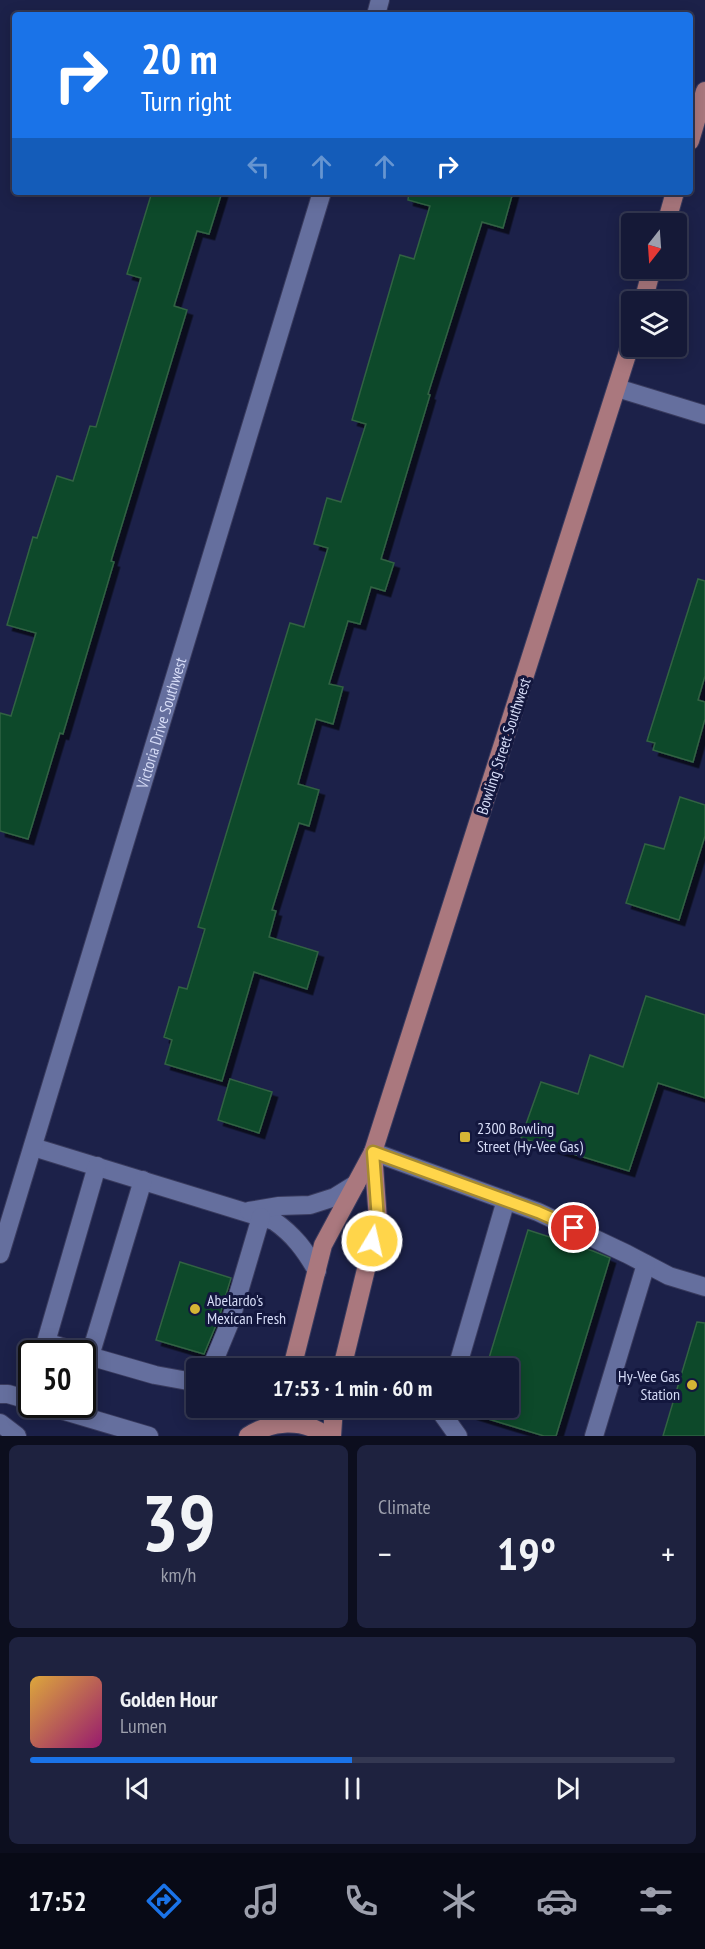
<!DOCTYPE html>
<meta charset="utf-8">
<style>
:root{--surface:#151937;--page:#1e223f;--text:#f1f3f6;--muted:#9da0ad;--line:#343852;--accent:#1a73e8}
body{margin:0;font-family:"PT Sans Narrow",sans-serif;background:var(--page);color:var(--text);height:100vh;display:flex;flex-direction:column;font-size:22px;white-space:nowrap}
*{box-sizing:border-box;margin:0}
p{font-size:20px;color:var(--muted)}
.icon{flex:none;width:33px;height:33px;fill:none;stroke:currentColor;stroke-width:2;stroke-linecap:round;stroke-linejoin:round}
.map{position:relative;height:1436px;overflow:hidden}
.panel{display:flex;flex-direction:column;gap:9px;padding:9px;background:#0c0e1e;flex:1}
.panel>*{flex:none}
.hud{position:absolute;left:12px;top:12px;width:681px;height:183px;border-radius:6px;box-shadow:0 3px 15px #0003,0 0 0 2px var(--line);background:#1a73e8;color:#fff;overflow:hidden}
.needle{width:39px;rotate:197deg}
.fabs{position:absolute;left:621px;top:213px;display:grid;gap:12px}
.fabs a{display:grid;place-items:center;width:66px;height:66px;border-radius:6px;background:var(--surface);box-shadow:0 3px 15px #0003,0 0 0 2px var(--line);font-size:30px}
.speed{position:absolute;left:18px;top:1340px;display:flex;gap:12px;font-size:30px;font-weight:700;text-align:center}
.speed>*{display:grid;place-content:center;width:78px;height:78px;border-radius:50%;background:var(--surface);box-shadow:0 3px 15px #0003,0 0 0 2px var(--line);line-height:1}
.speed .limit{border:3px solid #111;border-radius:9px;background:#fff;color:#111}
.pin{position:absolute;display:grid;place-items:center;width:51px;height:51px;color:#fff;margin:-26px;border:3px solid #fff;border-radius:50%;box-shadow:0 2px 6px #0007}
.me{position:absolute;width:66px;margin:-33px;rotate:9deg;stroke-linejoin:round;filter:drop-shadow(0 0 4px #0008)}
.turn{display:flex;align-items:center;gap:21px;height:126px;padding:0 30px;font-size:27px}
.turn .icon{width:78px;height:78px;stroke-width:2.5}
.turn b{display:block;font-size:42px;line-height:51px}
.lanes{display:flex;align-items:center;height:57px;padding:0 30px;background:#0003;justify-content:center;gap:30px;direction:ltr}
.lanes .off{opacity:.35}
.big{font-size:45px;font-weight:700;line-height:1.1}
.panel .card{flex:1;display:flex;flex-direction:column;justify-content:center;gap:9px;min-width:0;padding:0 21px;border-radius:9px;background:var(--page)}
.panel .dial{align-items:center;gap:0}
.dial b{font-size:78px;line-height:1}
.song{display:flex;align-items:center;gap:18px}
.cover{width:72px;height:72px;border-radius:9px;background:linear-gradient(135deg,hsl(40 70% 55%),hsl(320 70% 35%))}
.played{height:6px;border-radius:3px;background:linear-gradient(90deg,var(--accent) 50%,var(--line) 50%)}
.keys{display:flex;justify-content:space-around;direction:ltr}
.heat{display:flex;justify-content:space-between;align-items:center;font-size:33px;direction:ltr}
.panel .tiles{flex:1;display:grid;gap:9px;grid-template-columns:1fr 1fr}
.card:last-child{grid-column:span 2}
.trip{position:absolute;left:186px;top:1358px;width:333px;height:60px;border-radius:6px;background:var(--surface);box-shadow:0 3px 15px #0003,0 0 0 2px var(--line);font-weight:700;line-height:60px;text-align:center}
.dock{display:flex;height:96px;justify-content:space-around;align-items:center;background:#080a16;color:var(--muted)}
.dock .icon{width:42px;height:42px}
.dock .active{color:var(--accent)}
.dock b{font-size:27px;color:var(--text)}
.map>svg:first-child{display:block}
</style>
<div class="map">
<svg width="705" height="1436" viewBox="0 0 705 1436">
<defs>
<filter id="shadow"><feDropShadow dx="5.5" dy="5.5" stdDeviation="0" flood-color="#0009"/></filter>
</defs>
<rect width="100%" height="100%" fill="#1c2149"/>
<g fill="#0c4929" stroke="#316243" stroke-width="1.5" filter="url(#shadow)">
<polygon points="152,192 222,192 209,234 197,231 174,306 187,310 111,561 114,562 63,734 60,733 28,839 0,831 0,713 11,716 36,633 7,625 33,537 37,538 57,476 73,481 90,426 96,427 141,278 127,274"/>
<polygon points="409,192 513,192 503,228 482,222 428,394 430,395 381,559 394,563 385,591 371,587 360,624 348,621 329,684 343,687 333,724 316,719 298,784 319,790 309,826 299,823 272,910 276,911 269,937 318,952 307,989 254,972 222,1081 165,1064 172,1040 164,1037 179,987 187,989 205,929 198,927 290,623 304,627 328,548 314,544 327,498 341,502 366,424 352,420 400,255 414,259 430,206 408,200"/>
<polygon points="698,579 705,581 705,676 698,700 705,702 705,719 693,762 653,750 655,743 647,741"/>
<polygon points="680,797 705,805 705,836 679,920 626,903 645,844 664,849"/>
<polygon points="646,996 705,1015 705,1098 658,1083 629,1171 521,1138 541,1082 578,1094 590,1055 623,1067"/>
<polygon points="230,1079 272,1092 259,1133 218,1120"/>
<polygon points="528,1230 593,1251 610,1258 556,1436 544,1436 472,1414 474,1407 508,1407 508,1368 486,1368"/>
<polygon points="180,1262 231,1278 219,1318 204,1354 156,1340"/>
<polygon points="697,1322 705,1323 705,1436 663,1436"/>
</g>
<g fill="none" stroke-linecap="round" stroke-linejoin="round">
<g stroke="#393b5e" stroke-width="20">
<g id="minor">
<polyline points="376,15 380,0"/>
<polyline points="617,388 705,415"/>
<path d="M33,1147l241,74c20,14 31,29 43,50"/>
<polyline points="373,1152 538,1212 627,1254 669,1276 705,1287"/>
<polyline points="249,1211 279,1206 310,1205 335,1197 356,1184"/>
<path id="s1" d="M0,1254l322,-1062"/>
<polyline points="81,1353 46,1342 97,1166"/>
<polyline points="82,1354 155,1375 188,1381 196,1377"/>
<polyline points="90,1356 143,1180"/>
<polyline points="211,1368 230,1322 261,1217"/>
<polyline points="457,1368 506,1200"/>
<polyline points="0,1394 8,1394 32,1401"/>
<polyline points="41,1404 149,1436"/>
<polyline points="445,1407 443,1415 458,1436"/>
<polyline points="0,1423 17,1436"/>
<polyline points="594,1436 646,1264"/>
</g>
</g>
<g stroke="#393b5e" stroke-width="20">
<g id="major">
<polyline points="690,141 705,91"/>
<polyline points="666,224 675,192"/>
<polyline points="643,302 652,268"/>
<polyline points="292,1368 323,1245 373,1152 632,339"/>
<polyline points="342,1368 378,1220 373,1152"/>
<polyline points="267,1427 275,1407"/>
<path d="M248,1436c23,-15 55,-18 78,0"/>
<polyline points="332,1436 334,1407"/>
</g>
</g>
<use href="#minor" stroke="#656f9e" stroke-width="18"/>
<use href="#major" stroke="#aa787e" stroke-width="18"/>
</g>
<g fill="none" stroke-linecap="round" stroke-linejoin="round">
<g stroke="#a68a30" stroke-width="15">
<polyline id="route" points="372,1241 378,1220 373,1152 538,1212 574,1228"/>
</g>
<use href="#route" stroke="#ffd54a" stroke-width="10"/>
</g>
<g fill="#d5b535" stroke="#13173e" stroke-width="2">
<rect x="459" y="1131" width="12" height="12" rx="3"/>
<circle cx="195" cy="1309" r="6"/>
<circle cx="692" cy="1385" r="6"/>
</g>
<g text-anchor="middle" stroke-width="6" stroke-linejoin="round" paint-order="stroke">
<g font-size="16" fill="#d5dbf6" stroke="#13173e">
<text dy="6" stroke="none"><textPath href="#s1" startOffset="555">Victoria Drive Southwest</textPath></text>
<text transform="translate(503 746) rotate(-72)" y="6">Bowling Street Southwest</text>
</g>
<g font-size="16" fill="#d5dbf6" stroke="#13173e" text-anchor="start">
<text x="477" y="1134">2300 Bowling<tspan x="477" dy="18">Street (Hy-Vee Gas)</tspan></text>
<text x="207" y="1306">Abelardo's<tspan x="207" dy="18">Mexican Fresh</tspan></text>
<text x="680" y="1382" text-anchor="end">Hy-Vee Gas<tspan x="680" dy="18">Station</tspan></text>
</g>
</g>
</svg>
<div class="fabs">
<a><svg class="needle" viewBox="-14 -14 28 28"><path d="M0-13l5 13h-10z" fill="#e53935"/><path d="M0 13l5-13h-10z" fill="#9da0ad"/></svg></a>
<a><svg class="icon" aria-label="layers" viewBox="0 0 24 24"><path d="M12 4l9 5-9 5-9-5zM3 14l9 5 9-5"/></svg></a>
</div>
<div class="speed"><div class="limit">50</div></div>
<div class="pin" style="left:574px;top:1228px;background:#d93025"><svg class="icon" aria-label="arrive" viewBox="0 0 24 24"><path d="M6 21V4h12l-3 4 3 4H6"/></svg></div>
<svg class="me" style="left:372px;top:1241px" viewBox="-20 -20 40 40"><circle r="17" fill="#ffd54a" stroke="#fff" stroke-width="3"/><path d="M0-11L8 9 0 5-8 9z" fill="#fff"/></svg>
<div class="trip">17:53 · 1 min · 60 m</div>
<div class="hud">
<div class="turn"><svg class="icon" aria-label="right" viewBox="0 0 24 24"><path d="M7 20v-9h11M14 6l5 5-5 5"/></svg><div><b>20 m</b>Turn right</div></div>
<div class="lanes"><svg class="icon off" aria-label="left" viewBox="0 0 24 24"><path d="M17 20v-9H6M10 6l-5 5 5 5"/></svg><svg class="icon off" aria-label="ahead" viewBox="0 0 24 24"><path d="M12 20V5M6 11l6-6 6 6"/></svg><svg class="icon off" aria-label="ahead" viewBox="0 0 24 24"><path d="M12 20V5M6 11l6-6 6 6"/></svg><svg class="icon" aria-label="right" viewBox="0 0 24 24"><path d="M7 20v-9h11M14 6l5 5-5 5"/></svg></div>
</div>
</div>
<section class="panel">
<div class="tiles">
<div class="card dial"><b>39</b><p>km/h</p></div>
<div class="card"><p>Climate</p>
<div class="heat"><a>−</a><b class="big">19°</b><a>+</a></div>
</div>
<div class="card">
<div class="song"><i class="cover"></i><div><b>Golden Hour</b><p>Lumen</p></div></div>
<div class="played"></div>
<div class="keys"><svg class="icon" aria-label="previous" viewBox="0 0 24 24"><path d="M18 5L8 12l10 7zM5 5v14"/></svg><svg class="icon" aria-label="pause" viewBox="0 0 24 24"><path d="M8 5v14M16 5v14"/></svg><svg class="icon" aria-label="next" viewBox="0 0 24 24"><path d="M6 5l10 7-10 7zM19 5v14"/></svg></div>
</div>
</div>
</section>
<nav class="dock">
<b>17:52</b>
<svg class="icon active" aria-label="directions" viewBox="0 0 24 24"><path d="M12 3l9 9-9 9-9-9zM9 14v-3h6M13 9l2 2-2 2"/></svg>
<svg class="icon" aria-label="music" viewBox="0 0 24 24"><path d="M9 18V5l10-2v13"/><circle cx="6" cy="18" r="3"/><circle cx="16" cy="16" r="3"/></svg>
<svg class="icon" aria-label="phone" viewBox="0 0 24 24"><path d="M5 4h4l2 5-3 2q2 4 5 5l2-3 5 2v4C11 20 4 13 5 4z"/></svg>
<svg class="icon" aria-label="climate" viewBox="0 0 24 24"><path d="M12 3v18M4 7l16 10M4 17L20 7"/></svg>
<svg class="icon" aria-label="car" viewBox="0 0 24 24"><path d="M5 17H2v-5l4-1 3-4h7l3 4 3 1v5h-3M9 17h6M6 11h13"/><circle cx="7" cy="17" r="2"/><circle cx="17" cy="17" r="2"/></svg>
<svg class="icon" aria-label="filters" viewBox="0 0 24 24"><path d="M4 7h16M4 17h16"/><circle cx="9" cy="7" r="2"/><circle cx="15" cy="17" r="2"/></svg>
</nav>
